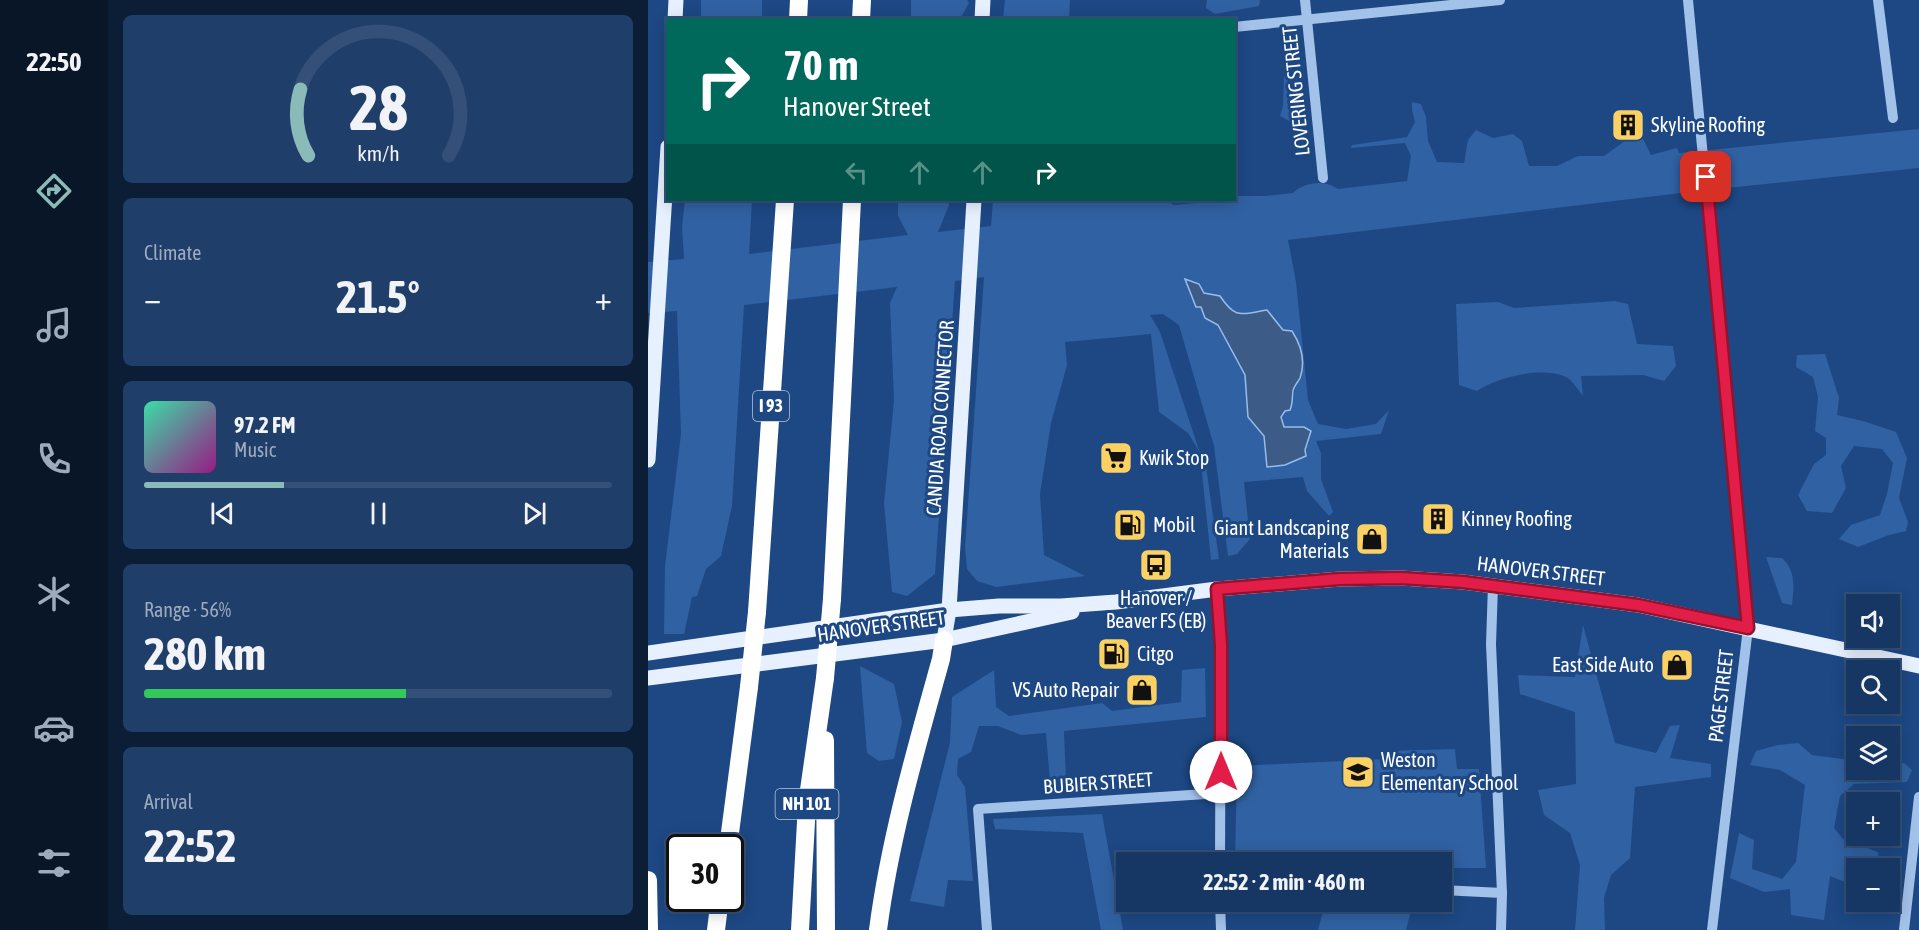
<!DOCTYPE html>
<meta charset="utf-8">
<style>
:root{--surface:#163663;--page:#1f3e69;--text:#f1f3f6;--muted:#9eabbe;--line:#355078;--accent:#8bbbb9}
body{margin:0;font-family:"Asap Condensed",sans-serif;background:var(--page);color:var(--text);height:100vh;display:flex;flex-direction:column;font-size:22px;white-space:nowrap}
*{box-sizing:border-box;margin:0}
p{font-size:20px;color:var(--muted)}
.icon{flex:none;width:33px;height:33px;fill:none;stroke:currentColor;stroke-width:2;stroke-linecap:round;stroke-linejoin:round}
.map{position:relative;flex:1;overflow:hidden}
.sheet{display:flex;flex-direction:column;gap:15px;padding:15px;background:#0c1e36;width:540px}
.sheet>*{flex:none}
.top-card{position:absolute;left:18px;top:18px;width:570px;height:183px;border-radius:0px;box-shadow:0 3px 15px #0003,0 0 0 2px var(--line);background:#00695c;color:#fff;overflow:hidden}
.buttons{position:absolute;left:1198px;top:594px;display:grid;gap:12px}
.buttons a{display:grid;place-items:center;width:54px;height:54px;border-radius:0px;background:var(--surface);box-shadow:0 3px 15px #0003,0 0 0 2px var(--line);font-size:30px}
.speed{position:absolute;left:18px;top:834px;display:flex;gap:12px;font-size:30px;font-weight:700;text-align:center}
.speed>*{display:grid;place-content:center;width:78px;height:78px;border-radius:50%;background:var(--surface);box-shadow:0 3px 15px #0003,0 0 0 2px var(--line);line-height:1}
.speed .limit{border:3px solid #111;border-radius:9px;background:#fff;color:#111}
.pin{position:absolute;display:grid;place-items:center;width:51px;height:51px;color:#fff;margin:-26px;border-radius:12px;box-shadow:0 3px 9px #0006}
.me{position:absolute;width:66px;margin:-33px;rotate:0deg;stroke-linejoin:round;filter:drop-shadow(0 0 4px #0008)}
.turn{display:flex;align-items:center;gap:21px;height:126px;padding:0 18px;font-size:27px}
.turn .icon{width:78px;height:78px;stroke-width:2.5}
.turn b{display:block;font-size:42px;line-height:51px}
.lanes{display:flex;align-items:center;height:57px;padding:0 18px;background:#0003;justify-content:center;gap:30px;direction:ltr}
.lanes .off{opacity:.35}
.big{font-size:45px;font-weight:700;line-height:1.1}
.sheet .widget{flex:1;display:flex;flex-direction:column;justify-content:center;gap:9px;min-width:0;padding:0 21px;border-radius:9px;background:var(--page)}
.sheet .dial{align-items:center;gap:0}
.dial svg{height:156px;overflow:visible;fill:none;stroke:var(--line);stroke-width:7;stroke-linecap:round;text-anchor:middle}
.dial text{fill:var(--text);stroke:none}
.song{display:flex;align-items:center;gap:18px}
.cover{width:72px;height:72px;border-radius:9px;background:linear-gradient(135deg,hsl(160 70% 55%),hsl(310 70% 35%))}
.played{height:6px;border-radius:3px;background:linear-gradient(90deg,var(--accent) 30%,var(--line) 30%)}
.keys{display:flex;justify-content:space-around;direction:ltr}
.heat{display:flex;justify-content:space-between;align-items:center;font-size:33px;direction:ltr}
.charge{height:9px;border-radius:4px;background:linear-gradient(90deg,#34c759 56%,var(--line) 0)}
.trip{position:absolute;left:468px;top:852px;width:336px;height:60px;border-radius:0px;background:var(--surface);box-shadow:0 3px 15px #0003,0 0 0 2px var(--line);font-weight:700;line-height:60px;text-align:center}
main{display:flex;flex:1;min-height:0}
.dock{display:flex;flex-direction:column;width:108px;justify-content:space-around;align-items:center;background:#091628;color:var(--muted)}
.dock .icon{width:42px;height:42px}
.dock .active{color:var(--accent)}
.dock b{font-size:27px;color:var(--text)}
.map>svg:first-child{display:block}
</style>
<main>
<nav class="dock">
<b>22:50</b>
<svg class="icon active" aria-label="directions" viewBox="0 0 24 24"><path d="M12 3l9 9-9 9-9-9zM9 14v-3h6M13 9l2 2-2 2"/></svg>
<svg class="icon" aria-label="music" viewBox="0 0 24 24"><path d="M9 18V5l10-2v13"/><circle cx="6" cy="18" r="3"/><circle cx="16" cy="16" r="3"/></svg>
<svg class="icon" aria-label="phone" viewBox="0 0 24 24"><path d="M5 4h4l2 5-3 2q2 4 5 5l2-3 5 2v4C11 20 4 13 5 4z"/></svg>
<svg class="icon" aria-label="climate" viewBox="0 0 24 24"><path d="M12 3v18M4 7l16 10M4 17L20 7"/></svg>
<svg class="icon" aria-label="car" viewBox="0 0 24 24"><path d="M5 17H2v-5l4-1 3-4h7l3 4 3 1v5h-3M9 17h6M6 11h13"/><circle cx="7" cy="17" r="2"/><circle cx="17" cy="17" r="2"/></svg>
<svg class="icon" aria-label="filters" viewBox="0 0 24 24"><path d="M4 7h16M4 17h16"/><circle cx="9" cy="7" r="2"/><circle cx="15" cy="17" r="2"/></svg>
</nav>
<section class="sheet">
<div class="widget dial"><svg viewBox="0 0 100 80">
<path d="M14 69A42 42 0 1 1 86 69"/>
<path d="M14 69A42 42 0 0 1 10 35" stroke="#8bbbb9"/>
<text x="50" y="56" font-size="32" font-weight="700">28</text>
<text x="50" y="72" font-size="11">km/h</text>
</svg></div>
<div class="widget"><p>Climate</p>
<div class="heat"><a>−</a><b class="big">21.5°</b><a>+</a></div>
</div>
<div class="widget">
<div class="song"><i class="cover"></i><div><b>97.2 FM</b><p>Music</p></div></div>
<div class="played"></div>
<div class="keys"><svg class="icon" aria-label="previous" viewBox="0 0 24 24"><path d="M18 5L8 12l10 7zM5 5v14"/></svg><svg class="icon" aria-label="pause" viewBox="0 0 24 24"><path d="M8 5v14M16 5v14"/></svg><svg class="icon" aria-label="next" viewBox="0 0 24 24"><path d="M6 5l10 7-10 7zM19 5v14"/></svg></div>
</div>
<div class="widget"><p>Range · 56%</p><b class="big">280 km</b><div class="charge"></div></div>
<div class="widget"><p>Arrival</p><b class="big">22:52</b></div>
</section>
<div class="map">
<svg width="1271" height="930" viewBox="0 0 1271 930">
<rect width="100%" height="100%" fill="#1d4884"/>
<g fill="#3061a2" fill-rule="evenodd">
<rect x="53" y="0" width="61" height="19"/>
<polygon points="263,0 319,0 321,3 312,19 263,19"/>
<polygon points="357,0 422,0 421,19 355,19"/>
<polygon points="559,0 612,0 611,6 567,14 558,8"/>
<path d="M649,70c8,19 9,38 3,57l-20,-11 3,-10 1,-31z"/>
<path d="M764,102l9,2 5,13 2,24 9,21 27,1 4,-23 8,-10 17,8 20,-4 9,7 7,25h28l21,-10h26l25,-18 14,1 8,16 26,-7 2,5 240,-24v39l-230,24 -401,48 8,42 12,118 10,24 28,5 30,-5 13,-14 -8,24 -65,7 5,12v26l12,33 -4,4 -22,-25 -4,-14 -59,5 6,57 -13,15 -9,2 -14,-110 -35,-121 -16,-11 -13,1 10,17 40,121 5,6 14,100 -8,1 -11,-107 -12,-20 -29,-21 -8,-78 -86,8 2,23 -16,58 -11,71 4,61 41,21 -89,11 -19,-6 -10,-12 -2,-22 19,-270 -29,4 -20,293 -28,22 -15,-4 -8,-89 10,-102 -4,-98 7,-16 -153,18 -12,201 -11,50 -15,13 -9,27 -5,1 -8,37h-20l1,-68 16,-132 -4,-123 -29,2v-51l36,-3 -2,-32 3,-27h67l-3,54 159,-19 -10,-19v-16h51v5l-11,27 53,-6 2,-26h173l8,5 43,-4 1,-1h16l1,-4h30l28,-3c11,-11 32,-14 45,-4l69,-8 4,-25 -6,-13 -54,5 1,-3 55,-8 8,-15 -3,-12zM572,296c16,24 21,18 47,14l16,20 16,50c-7,11 -4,18 -9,30l-5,1 -4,6 3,10h20l5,15 -4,8 -38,17 -3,-31 -16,-19 -3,-42 -27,-50 -13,-7 -4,-11z"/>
<path d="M967,301l13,3 9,40 36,2 3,20 -12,15 -21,-6 -62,1 2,20c-5,-6 -11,-17 -19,-20 -25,-9 -66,1 -87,15l-18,-6 -3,-81 42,-2 16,6z"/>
<polygon points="1177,354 1191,398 1189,415 1215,421 1248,432 1259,458 1251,498 1260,522 1258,531 1241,535 1210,547 1191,539 1203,525 1232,515 1239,494 1245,463 1234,449 1206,446 1193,466 1198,488 1184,513 1159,511 1150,495 1166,464 1178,455 1178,438 1167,431 1170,397 1165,377 1148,367 1149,355"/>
<path d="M1118,557l16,1c14,13 12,29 10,47l-10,-2z"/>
<polygon points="935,625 967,743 1008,753 1022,726 1032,725 1022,758 1063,764 1063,777 987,787 982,858 963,875 956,898 957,930 927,930 932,865 922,833 896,815 890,790 928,784 927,712 872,694 870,675 927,677"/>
<polygon points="212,666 246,684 254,722 246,759 231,761 219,753"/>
<polygon points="557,668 558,717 416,731 418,781 402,782 398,733 373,735 350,726 331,726 323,752 310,759 309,775 317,787 325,881 300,880 296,907 262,901 302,743 304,697 346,670 348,707 361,716 454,703 464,711 533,702 534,670"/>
<polygon points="1150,743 1164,755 1209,761 1209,770 1242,770 1242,762 1256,763 1264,770 1259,782 1206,784 1192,796 1186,828 1195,839 1230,852 1232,868 1209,868 1209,885 1204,885 1182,876 1176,920 1143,915 1142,889 1116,892 1082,878 1091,833 1106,840 1104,869 1134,879 1148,862 1157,785 1132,770 1102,765 1108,751 1130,745"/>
<polygon points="807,749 809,769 831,769 838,868 794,868 794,862 587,862 589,766 738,759 739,751"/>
<polygon points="454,814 475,930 453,930 435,833 347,829 345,819"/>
<polygon points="765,902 758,930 670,930 677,904"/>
</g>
<path fill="#3c5c87" stroke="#97bdec" stroke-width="1.5" d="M537,279l14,5 5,9 16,3c16,24 21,18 47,14l16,20 9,1c9,14 14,30 8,47 -2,4 -6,8 -7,13 -1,7 0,12 -3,19l-5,1 -4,6 3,10h20l7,4 -6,19 1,6 -21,9 -18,2 -3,-31 -16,-19 -3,-42 -27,-50 -13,-7 -4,-11h-5z"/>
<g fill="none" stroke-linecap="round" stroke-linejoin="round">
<g stroke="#a3c2ea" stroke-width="10">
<polyline points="657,0 675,178"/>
<polyline points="1040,0 1100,628 1064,930"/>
<polyline points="1230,0 1245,118"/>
<polyline points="586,27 852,0"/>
<polyline points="845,585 843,644 854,893 853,930"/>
<polyline points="569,589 573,645 572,862"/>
<polyline points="794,890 854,893"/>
<polyline points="572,902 573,930"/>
<polyline points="339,930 330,809 573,793"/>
<polyline points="1256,930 1271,797"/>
</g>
<g stroke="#e7f0fe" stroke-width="15">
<polyline points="27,20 28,0"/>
<polyline points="334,20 335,0"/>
<polyline points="0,460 20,147"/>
<polyline points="296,640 301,610 326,200"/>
<polyline points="0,653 301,610 351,606 413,606 468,602 569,589 692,579 753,578 815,582 990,605 1271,666"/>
<polyline points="0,678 296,640 424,612"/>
</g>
<g stroke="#fff" stroke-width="18">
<polyline points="150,20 151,0"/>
<polyline points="213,20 214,0"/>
<polyline points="184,599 204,200"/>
<polyline points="109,612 137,200"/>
<polyline points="177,740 178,930"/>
<polyline points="80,848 101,687"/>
<polyline points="0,880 1,930"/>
<polyline points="68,930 72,898"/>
<polyline points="152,930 159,804 177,678"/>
<path d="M230,930c12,-92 38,-181 63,-271l3,-19"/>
</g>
<g stroke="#fff" stroke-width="18">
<polyline points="177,678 184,599"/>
<polyline points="101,687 109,612"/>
</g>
</g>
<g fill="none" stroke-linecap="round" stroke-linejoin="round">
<g stroke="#92132f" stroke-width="15">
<polyline id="route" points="573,772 573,645 569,589 692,579 753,578 815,582 990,605 1100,628 1058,177"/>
</g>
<use href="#route" stroke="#e11d48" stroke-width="10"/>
</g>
<defs>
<g id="building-square" transform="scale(1.725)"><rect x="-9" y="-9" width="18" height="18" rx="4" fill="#fad162" stroke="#1d4884"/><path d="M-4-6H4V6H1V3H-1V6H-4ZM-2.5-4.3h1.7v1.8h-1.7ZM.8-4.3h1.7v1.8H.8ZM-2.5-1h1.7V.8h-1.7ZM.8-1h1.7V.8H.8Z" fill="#111"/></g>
<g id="supermarket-square" transform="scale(1.725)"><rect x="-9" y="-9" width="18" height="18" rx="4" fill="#fad162" stroke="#1d4884"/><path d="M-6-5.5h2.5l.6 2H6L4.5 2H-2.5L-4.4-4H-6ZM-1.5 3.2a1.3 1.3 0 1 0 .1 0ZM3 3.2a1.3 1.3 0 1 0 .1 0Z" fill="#111"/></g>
<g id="fuel-square" transform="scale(1.725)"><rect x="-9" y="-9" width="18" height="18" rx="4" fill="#fad162" stroke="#1d4884"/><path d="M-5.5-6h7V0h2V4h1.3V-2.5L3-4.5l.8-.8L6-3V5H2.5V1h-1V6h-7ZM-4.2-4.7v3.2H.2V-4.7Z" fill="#111"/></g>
<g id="shop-square" transform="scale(1.725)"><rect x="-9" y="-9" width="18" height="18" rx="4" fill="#fad162" stroke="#1d4884"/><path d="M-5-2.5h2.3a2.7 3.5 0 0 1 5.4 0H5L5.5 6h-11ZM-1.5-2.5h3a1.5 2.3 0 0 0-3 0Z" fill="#111"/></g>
<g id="bus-square" transform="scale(1.725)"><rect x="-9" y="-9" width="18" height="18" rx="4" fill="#fad162" stroke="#1d4884"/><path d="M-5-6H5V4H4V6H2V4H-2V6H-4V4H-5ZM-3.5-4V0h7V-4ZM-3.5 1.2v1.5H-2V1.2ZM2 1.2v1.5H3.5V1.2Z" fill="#111"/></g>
<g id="school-square" transform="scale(1.725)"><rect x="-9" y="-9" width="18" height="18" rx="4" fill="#fad162" stroke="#1d4884"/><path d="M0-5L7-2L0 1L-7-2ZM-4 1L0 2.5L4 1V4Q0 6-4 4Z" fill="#111"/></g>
</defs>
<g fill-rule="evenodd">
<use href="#building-square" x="980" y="125"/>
<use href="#supermarket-square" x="468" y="458"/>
<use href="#building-square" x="790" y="519"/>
<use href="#fuel-square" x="482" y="525"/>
<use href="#shop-square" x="724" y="539"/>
<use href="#bus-square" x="508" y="565"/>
<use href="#fuel-square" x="466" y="654"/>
<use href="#shop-square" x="1029" y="665"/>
<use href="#shop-square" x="494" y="690"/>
<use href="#school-square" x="710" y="772"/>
</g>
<g text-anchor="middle" stroke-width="6" stroke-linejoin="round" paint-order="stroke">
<g fill="#1d4884" stroke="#bbc8da" stroke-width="1.5">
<rect x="105" y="391" width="36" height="30" rx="4.5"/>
<rect x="127.5" y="789" width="63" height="30" rx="4.5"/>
</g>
<g font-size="18" font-weight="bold" fill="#fff">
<text x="123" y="412">I 93</text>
<text x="159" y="810">NH 101</text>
</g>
<g font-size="20" fill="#fff" stroke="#1d4884">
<text transform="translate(648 91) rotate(-96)" y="7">LOVERING STREET</text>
<text transform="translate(292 418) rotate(-86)" y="7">CANDIA ROAD CONNECTOR</text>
<text transform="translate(893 571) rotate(7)" y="7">HANOVER STREET</text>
<text transform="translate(233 626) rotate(-8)" y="7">HANOVER STREET</text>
<text transform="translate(1073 696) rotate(-83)" y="7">PAGE STREET</text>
<text transform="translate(450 783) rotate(-4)" y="7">BUBIER STREET</text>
</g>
<g font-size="20" fill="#fff" stroke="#1d4884" text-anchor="start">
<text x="1003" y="132">Skyline Roofing</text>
<text x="491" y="465">Kwik Stop</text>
<text x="813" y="526">Kinney Roofing</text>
<text x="505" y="532">Mobil</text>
<text x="701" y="535" text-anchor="end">Giant Landscaping<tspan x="701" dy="23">Materials</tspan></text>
<text x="508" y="605" text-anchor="middle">Hanover /<tspan x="508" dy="23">Beaver FS (EB)</tspan></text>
<text x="489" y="661">Citgo</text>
<text x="1006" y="672" text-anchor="end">East Side Auto</text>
<text x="471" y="697" text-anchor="end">VS Auto Repair</text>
<text x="733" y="767">Weston<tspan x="733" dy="23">Elementary School</tspan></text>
</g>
</g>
</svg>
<div class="buttons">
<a><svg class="icon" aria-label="sound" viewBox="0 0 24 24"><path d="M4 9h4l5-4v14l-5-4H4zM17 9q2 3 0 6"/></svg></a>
<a><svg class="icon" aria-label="search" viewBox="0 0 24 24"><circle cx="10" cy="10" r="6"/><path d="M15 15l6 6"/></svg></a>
<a><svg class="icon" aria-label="layers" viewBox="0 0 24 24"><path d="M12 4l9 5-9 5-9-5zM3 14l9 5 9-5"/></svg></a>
<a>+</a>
<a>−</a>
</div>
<div class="speed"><div class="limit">30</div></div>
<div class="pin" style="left:1058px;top:177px;background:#d93025"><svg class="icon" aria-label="arrive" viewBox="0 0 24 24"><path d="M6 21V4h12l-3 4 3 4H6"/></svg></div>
<svg class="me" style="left:573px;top:772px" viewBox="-20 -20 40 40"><circle r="19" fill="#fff"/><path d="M0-13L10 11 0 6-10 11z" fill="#e11d48"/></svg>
<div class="trip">22:52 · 2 min · 460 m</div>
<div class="top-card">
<div class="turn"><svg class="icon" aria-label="right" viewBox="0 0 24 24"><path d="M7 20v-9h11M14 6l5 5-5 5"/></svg><div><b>70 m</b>Hanover Street</div></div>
<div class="lanes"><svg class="icon off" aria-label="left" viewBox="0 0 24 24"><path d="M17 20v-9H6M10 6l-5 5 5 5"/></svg><svg class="icon off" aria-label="ahead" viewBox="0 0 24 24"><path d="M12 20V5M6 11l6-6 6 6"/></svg><svg class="icon off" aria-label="ahead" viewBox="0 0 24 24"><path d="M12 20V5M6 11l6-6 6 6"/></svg><svg class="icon" aria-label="right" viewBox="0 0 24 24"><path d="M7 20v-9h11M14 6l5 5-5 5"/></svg></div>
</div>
</div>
</main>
